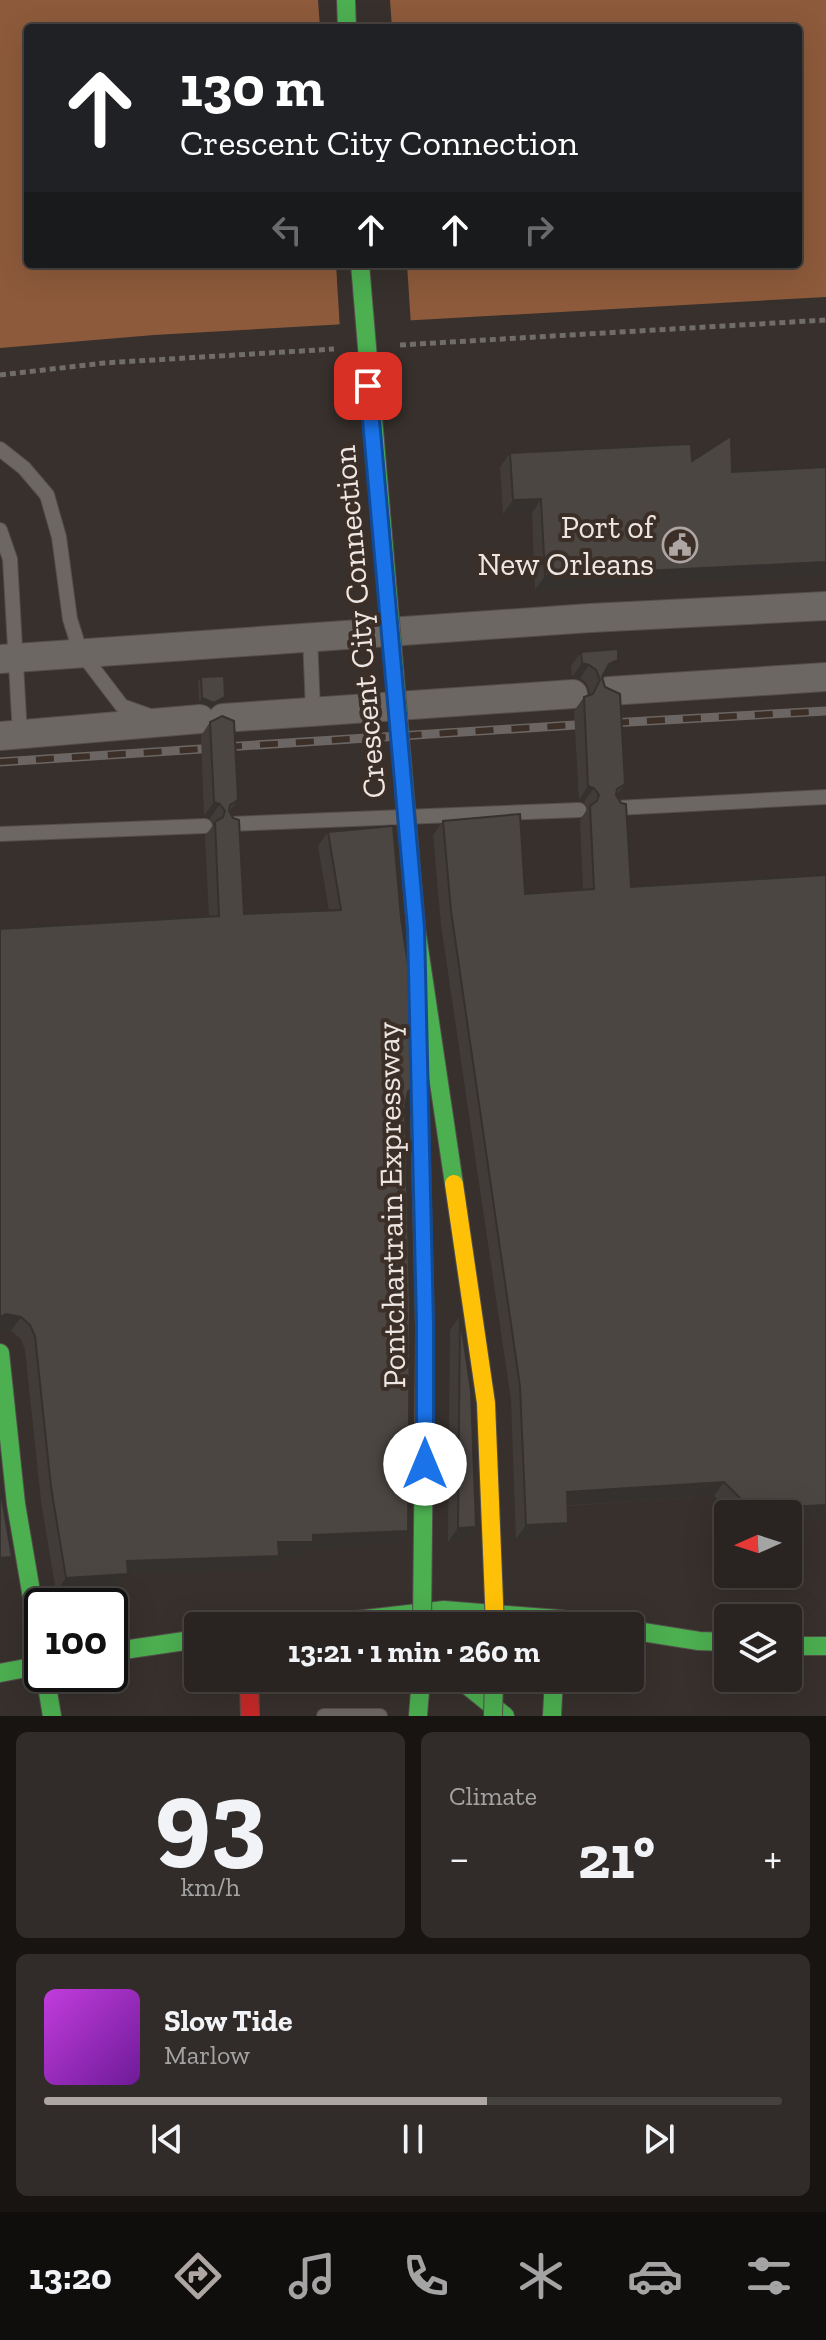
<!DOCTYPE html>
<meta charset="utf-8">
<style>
:root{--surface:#292421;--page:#312c2a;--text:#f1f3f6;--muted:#a5a4a5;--line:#45413f;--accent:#aea6a2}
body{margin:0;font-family:"Zilla Slab",serif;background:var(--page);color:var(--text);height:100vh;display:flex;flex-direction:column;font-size:30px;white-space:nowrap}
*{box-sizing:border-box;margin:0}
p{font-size:26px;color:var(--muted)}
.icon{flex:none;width:44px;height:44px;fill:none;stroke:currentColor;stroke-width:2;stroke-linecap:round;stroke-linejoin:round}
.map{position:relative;height:1716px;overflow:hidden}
.drawer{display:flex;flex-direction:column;gap:16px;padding:16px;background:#171412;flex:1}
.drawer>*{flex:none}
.banner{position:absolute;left:24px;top:24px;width:778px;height:244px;border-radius:8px;box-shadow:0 8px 32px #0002,0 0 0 2px var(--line);background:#202124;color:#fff;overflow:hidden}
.needle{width:52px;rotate:267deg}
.tools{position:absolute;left:714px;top:1500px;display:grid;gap:16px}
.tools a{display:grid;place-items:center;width:88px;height:88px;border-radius:8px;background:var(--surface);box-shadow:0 8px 32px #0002,0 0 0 2px var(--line);font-size:40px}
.speed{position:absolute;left:24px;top:1588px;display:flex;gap:16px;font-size:40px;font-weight:700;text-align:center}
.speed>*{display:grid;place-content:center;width:104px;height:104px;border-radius:50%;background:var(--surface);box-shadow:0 8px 32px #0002,0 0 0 2px var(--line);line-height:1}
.speed .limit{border:4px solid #111;border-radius:12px;background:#fff;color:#111}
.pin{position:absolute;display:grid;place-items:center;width:68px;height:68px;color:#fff;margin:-34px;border-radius:16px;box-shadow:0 4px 12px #0006}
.me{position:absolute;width:88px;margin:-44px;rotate:0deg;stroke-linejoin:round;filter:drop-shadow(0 0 6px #0008)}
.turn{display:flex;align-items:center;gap:28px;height:168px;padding:0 24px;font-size:36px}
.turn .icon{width:104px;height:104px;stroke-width:2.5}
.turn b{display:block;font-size:56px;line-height:68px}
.lanes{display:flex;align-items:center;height:76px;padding:0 24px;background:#0003;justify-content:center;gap:40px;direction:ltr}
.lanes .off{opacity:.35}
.big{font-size:60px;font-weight:700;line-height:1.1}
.drawer .card{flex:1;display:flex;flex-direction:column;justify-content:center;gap:12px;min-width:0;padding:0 28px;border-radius:12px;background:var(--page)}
.drawer .dial{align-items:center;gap:0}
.dial b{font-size:104px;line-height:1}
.song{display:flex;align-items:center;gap:24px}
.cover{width:96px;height:96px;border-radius:12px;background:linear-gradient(135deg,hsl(290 70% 55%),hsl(280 70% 35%))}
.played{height:8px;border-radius:4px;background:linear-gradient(90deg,var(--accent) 60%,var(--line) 60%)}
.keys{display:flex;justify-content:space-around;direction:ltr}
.heat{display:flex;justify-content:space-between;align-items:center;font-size:44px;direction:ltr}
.drawer .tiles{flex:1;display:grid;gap:16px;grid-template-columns:1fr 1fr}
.card:last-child{grid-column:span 2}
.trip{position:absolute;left:184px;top:1612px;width:460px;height:80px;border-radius:8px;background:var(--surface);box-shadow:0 8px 32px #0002,0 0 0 2px var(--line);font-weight:700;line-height:80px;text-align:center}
.tabs{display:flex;height:128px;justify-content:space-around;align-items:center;background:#100e0d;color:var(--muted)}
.tabs .icon{width:56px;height:56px}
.tabs .active{color:var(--accent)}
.tabs b{font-size:36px;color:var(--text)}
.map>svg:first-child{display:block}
</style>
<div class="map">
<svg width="826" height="1716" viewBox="0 0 826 1716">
<rect width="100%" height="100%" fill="#37302c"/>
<path fill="#8d5a3b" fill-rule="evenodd" d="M0,0h826v297l-672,38 -154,13zM28,28h770v236h-770z"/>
<g fill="#37302c">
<polygon points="318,0 390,0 392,28 320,28"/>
<polygon points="336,264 407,264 411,326 340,330"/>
</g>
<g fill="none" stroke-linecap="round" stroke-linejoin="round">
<g stroke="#544e4b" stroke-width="16">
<g id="lane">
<polyline points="0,449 24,468 47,495 59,537 70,619 80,651 122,706 153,717"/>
<polyline points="0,530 10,559 20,735"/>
<polyline points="310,636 313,711"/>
<polyline points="616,808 826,797"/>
<polyline points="229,824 579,810"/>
<polyline points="0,834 205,826"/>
<polyline points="324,1716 380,1716"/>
</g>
</g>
<g stroke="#544e4b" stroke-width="30">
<g id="street">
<polyline points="0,659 590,618 826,606"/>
<polyline points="609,691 826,677"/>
<polyline points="223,718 573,694"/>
<polyline points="0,736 200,719"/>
</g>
</g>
<g stroke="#544e4b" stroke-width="20">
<g id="fast">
<polyline points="346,0 347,28"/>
<polyline points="0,1353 16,1504 42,1656"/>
<polyline points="304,1626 444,1610 559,1619 605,1626"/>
<polyline points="630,1630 699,1641 728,1642"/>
<polyline points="788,1646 826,1646"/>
<polyline points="110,1652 198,1639"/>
<polyline points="0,1673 42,1665"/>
<polyline points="45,1674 52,1716"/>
<polyline points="458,1678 505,1716"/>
<polyline points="418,1716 421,1678"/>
<polyline points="552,1716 554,1678"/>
</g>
</g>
<g stroke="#544e4b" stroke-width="20">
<g id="slow">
<polyline points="344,1622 361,1626"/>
<polyline points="558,1626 559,1619"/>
</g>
</g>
<g stroke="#544e4b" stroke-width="20">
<polyline id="jam" points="249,1678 250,1716"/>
</g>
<g stroke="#706c68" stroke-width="5" stroke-dasharray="6 4" stroke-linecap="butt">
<polyline points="400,345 826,320"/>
<polyline points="0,375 104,363 334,349"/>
</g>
<use href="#lane" stroke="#6d6764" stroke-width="14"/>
<use href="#street" stroke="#6d6764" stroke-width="28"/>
<use href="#fast" stroke="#4caf50" stroke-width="18"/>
<use href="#slow" stroke="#ffc107" stroke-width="18"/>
<use href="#jam" stroke="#c62828" stroke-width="18"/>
<g stroke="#6b6663" stroke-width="9">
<g id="rail">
<polyline points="611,723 826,711"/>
<polyline points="224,747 575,725"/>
<polyline points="0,762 201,749"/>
</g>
</g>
<use href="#rail" stroke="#3b2f28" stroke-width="6" stroke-dasharray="18" stroke-linecap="butt"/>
<g stroke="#544e4b" stroke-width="20" stroke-linecap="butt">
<g id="fast-bridge">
<polyline points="360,264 416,928 454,1184"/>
<polyline points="422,1626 425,1329"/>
<polyline points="493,1716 494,1678"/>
</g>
</g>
<g stroke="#544e4b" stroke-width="20" stroke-linecap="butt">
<polyline id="slow-bridge" points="454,1184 486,1403 495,1626"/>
</g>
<g stroke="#544e4b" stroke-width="20" stroke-linecap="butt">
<polyline id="jam-bridge" points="420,1118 425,1329"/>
</g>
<use href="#fast-bridge" stroke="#4caf50" stroke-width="18"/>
<use href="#slow-bridge" stroke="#ffc107" stroke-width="18"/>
<use href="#jam-bridge" stroke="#c62828" stroke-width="18"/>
</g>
<g fill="#413c3a">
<polygon points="510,453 692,461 732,472 826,467 826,575 535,590 532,513 503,514 500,467"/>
<polygon points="581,652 609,674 602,677 625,784 616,796 631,887 826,1518 788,1521 788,1514 732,1514 714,1496 567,1506 568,1523 558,1537 516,1539 511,1400 441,925 433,835 443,821 525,894 583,890 580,820 588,808 584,802 579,800 574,711 584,697 590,694 587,684 580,678 572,677 571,666"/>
<polygon points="201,677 225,697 222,701 211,707 199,702 198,681"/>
<polygon points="210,722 238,800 229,812 244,914 329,911 318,846 328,832 401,918 425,1080 415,1094 407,1097 405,1105 408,1531 398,1544 308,1549 303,1556 279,1556 269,1570 127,1574 118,1587 56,1592 41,1501 25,1350 21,1339 11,1331 0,1329 0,929 209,917 205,836 214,824 210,818 204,816 201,736"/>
<polygon points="460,1316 467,1541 448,1542 450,1330"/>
</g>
<g fill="#35312f">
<polygon points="541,499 532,513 503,514 513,500"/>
<polygon points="826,562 826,575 535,590 545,576"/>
<polygon points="618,660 609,674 599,677 609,664"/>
<polygon points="582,663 589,665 580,678 572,677"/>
<polygon points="225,697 222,701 211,707 199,702 202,698"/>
<polygon points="588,786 594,788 584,802 579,800"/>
<polygon points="214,802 220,804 210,818 204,816"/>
<polygon points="425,1080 415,1094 406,1097 408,1092 416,1083"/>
<polygon points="6,1314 21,1317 11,1331 0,1329 0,1317"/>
<polygon points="724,1482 714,1496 557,1506 567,1492"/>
<polygon points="826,1505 826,1518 788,1521 788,1514 748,1514 751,1509"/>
<polygon points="568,1523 558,1537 516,1539 526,1525"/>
<polygon points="476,1527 467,1541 448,1542 458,1528"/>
<polygon points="408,1531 398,1544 308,1549 303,1556 268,1556 278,1542 313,1535"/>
<polygon points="279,1556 269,1570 127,1574 118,1587 56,1592 66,1578 127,1561"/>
<polygon points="12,1557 2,1571 0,1571 0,1558"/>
</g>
<g fill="#4c4643" stroke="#35312f" stroke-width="2">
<polygon points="731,436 732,472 826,467 826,562 545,576 541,499 513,500 510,453 691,444 692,461"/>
<polygon points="618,649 618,660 609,664 602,677 605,687 620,694 625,784 617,789 616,795 621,803 626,804 631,887 826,875 826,1505 751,1509 724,1482 567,1492 568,1523 526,1525 520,1386 451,911 443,821 520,814 525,894 594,889 590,806 597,801 599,795 594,788 588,786 584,697 593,694 600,680 596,670 589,665 582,663 581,652"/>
<polygon points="224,676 225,697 214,703 202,698 201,677"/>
<polygon points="222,716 234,721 238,800 230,805 229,811 233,818 239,820 244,914 341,910 328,832 393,826 401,918 425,1080 416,1083 408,1092 405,1105 410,1310 408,1531 313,1535 313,1542 278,1542 279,1556 127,1561 128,1574 66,1578 51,1487 35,1336 30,1325 21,1317 6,1314 0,1317 0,929 219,916 215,822 223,817 225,811 220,804 214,802 210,722"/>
<polygon points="460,1316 471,1391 476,1527 458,1528"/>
<polygon points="0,1484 1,1493 12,1557 0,1558"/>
</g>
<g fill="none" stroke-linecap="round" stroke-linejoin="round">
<g stroke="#114b97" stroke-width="20">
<polyline id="route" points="368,386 416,928 425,1324 425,1464"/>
</g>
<use href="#route" stroke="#1a73e8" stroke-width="14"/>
</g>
<defs>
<g id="civic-ring" transform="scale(1.8)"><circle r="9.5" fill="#3b2f28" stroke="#aea6a2" stroke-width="1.5"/><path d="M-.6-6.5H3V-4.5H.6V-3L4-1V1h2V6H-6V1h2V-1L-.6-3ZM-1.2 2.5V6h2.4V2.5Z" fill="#aea6a2"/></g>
</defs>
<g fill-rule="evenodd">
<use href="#civic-ring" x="680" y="545"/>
</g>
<g text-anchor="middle" stroke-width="8" stroke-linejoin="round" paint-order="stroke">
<g font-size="32" fill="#eee6e2" stroke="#3b2f28" text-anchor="end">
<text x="654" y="538">Port of<tspan x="654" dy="37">New Orleans</tspan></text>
</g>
<g font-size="32" fill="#eee6e2" stroke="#3b2f28">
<text transform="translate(359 622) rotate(-95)" y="11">Crescent City Connection</text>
<text transform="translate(391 1205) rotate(-91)" y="11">Pontchartrain Expressway</text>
</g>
</g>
</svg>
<div class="tools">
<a><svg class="needle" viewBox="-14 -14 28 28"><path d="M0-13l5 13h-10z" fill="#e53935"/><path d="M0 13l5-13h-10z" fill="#a5a4a5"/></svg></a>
<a><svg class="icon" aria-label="layers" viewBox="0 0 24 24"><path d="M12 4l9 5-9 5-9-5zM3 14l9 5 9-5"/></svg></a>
</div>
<div class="speed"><div class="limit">100</div></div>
<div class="pin" style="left:368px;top:386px;background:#d93025"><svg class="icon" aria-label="arrive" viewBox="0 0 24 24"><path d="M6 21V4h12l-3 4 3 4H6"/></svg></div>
<svg class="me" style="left:425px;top:1464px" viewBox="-20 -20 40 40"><circle r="19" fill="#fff"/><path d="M0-13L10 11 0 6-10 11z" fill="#1a73e8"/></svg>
<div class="trip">13:21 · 1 min · 260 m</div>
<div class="banner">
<div class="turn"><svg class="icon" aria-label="ahead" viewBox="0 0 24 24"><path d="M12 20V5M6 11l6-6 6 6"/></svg><div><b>130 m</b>Crescent City Connection</div></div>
<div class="lanes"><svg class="icon off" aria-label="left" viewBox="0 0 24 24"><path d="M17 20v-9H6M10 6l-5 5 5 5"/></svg><svg class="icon" aria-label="ahead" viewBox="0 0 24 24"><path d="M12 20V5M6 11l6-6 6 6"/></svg><svg class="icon" aria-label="ahead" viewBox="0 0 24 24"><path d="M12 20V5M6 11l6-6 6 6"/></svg><svg class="icon off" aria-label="right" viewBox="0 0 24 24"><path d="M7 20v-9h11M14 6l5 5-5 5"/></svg></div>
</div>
</div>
<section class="drawer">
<div class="tiles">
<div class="card dial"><b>93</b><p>km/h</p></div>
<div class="card"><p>Climate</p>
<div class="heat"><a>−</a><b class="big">21°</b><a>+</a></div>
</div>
<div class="card">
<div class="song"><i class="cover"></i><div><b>Slow Tide</b><p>Marlow</p></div></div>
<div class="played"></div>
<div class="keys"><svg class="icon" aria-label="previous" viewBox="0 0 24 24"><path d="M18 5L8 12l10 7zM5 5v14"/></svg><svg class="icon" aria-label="pause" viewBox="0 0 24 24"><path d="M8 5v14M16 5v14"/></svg><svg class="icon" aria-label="next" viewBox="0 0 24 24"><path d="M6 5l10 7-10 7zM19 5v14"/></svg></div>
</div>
</div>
</section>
<nav class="tabs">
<b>13:20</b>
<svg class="icon active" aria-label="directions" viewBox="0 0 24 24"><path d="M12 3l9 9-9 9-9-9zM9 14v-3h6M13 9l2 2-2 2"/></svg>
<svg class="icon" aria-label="music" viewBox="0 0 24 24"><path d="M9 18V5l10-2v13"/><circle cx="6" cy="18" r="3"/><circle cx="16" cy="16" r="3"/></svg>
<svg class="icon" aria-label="phone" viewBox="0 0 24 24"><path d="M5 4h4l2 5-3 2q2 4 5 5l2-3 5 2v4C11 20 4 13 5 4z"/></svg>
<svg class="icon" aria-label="climate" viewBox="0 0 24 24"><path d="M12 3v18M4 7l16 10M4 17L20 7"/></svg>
<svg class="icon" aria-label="car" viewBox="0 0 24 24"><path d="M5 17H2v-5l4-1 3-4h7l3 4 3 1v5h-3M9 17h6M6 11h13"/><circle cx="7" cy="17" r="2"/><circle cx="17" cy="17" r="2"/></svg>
<svg class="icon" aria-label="filters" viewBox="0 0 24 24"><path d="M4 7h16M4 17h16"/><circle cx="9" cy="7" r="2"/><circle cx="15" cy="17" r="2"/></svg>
</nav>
